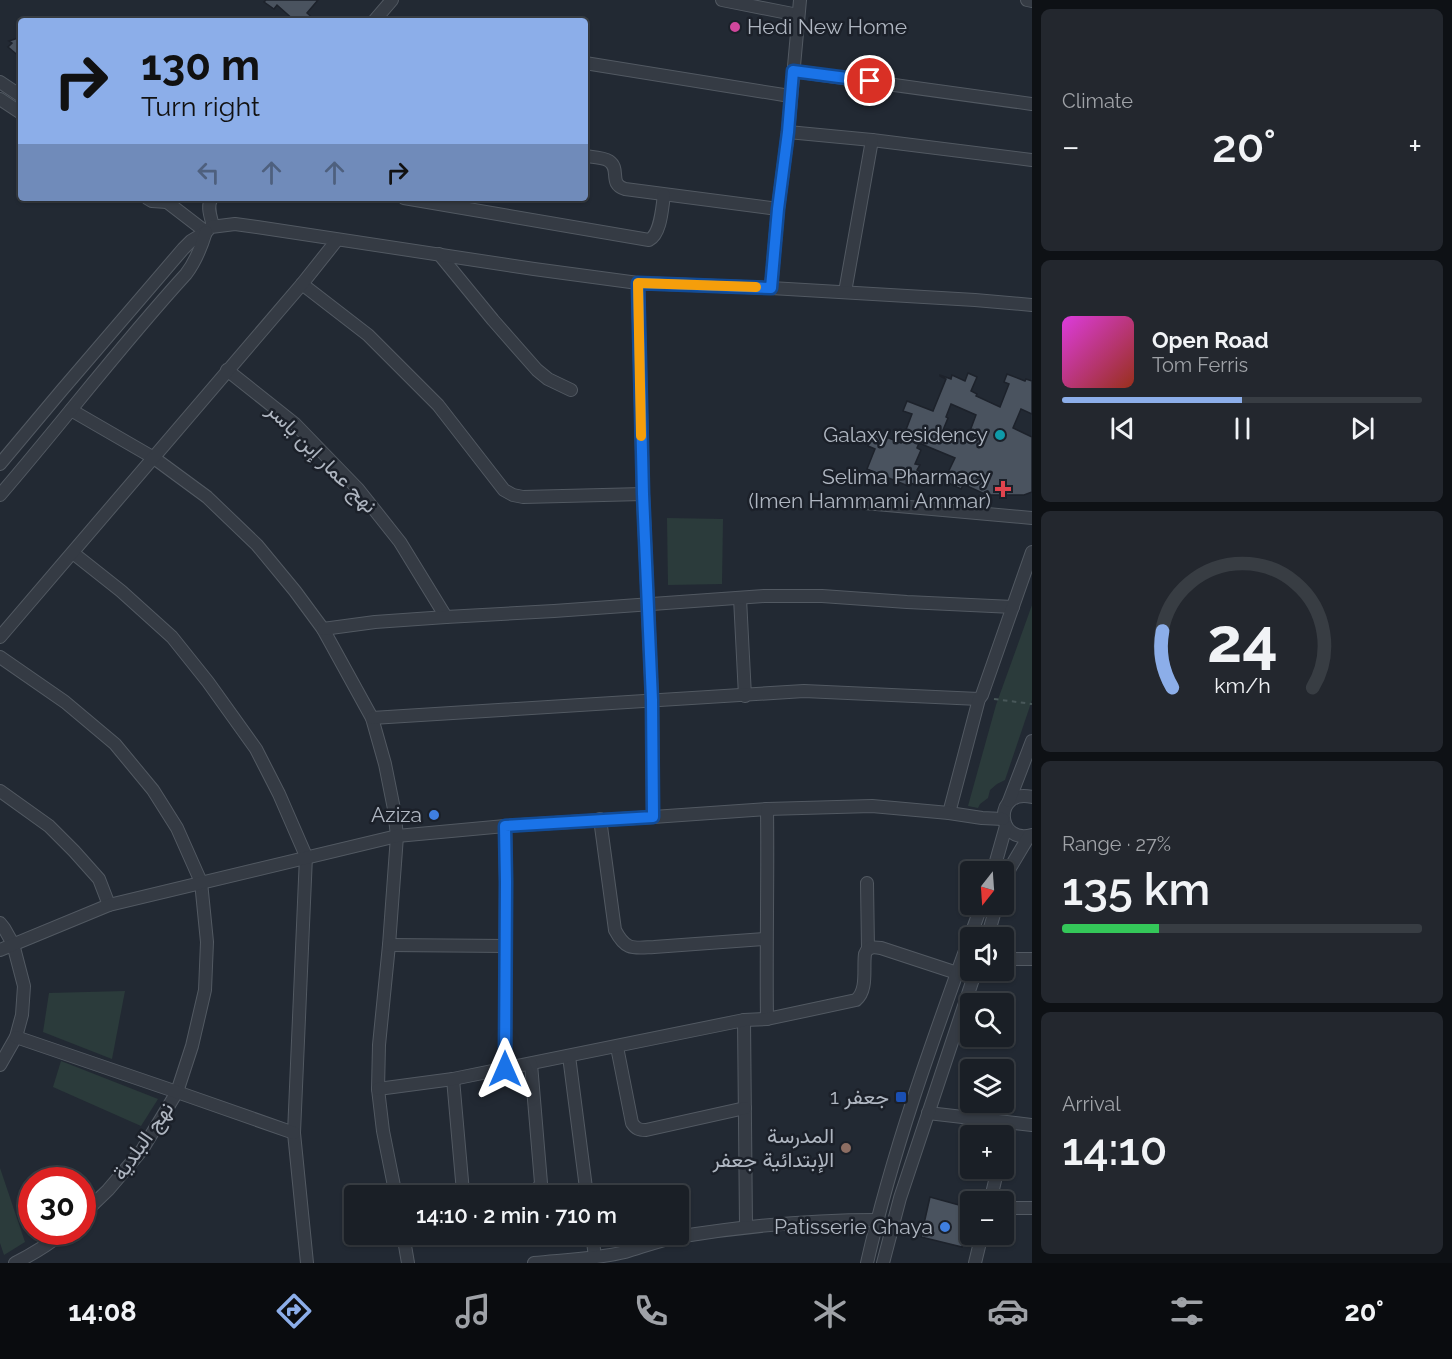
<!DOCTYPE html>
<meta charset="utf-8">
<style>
:root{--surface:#1a1f26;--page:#23272e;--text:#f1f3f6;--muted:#9fa2a7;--line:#383d43;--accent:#8caee9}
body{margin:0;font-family:Raleway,Vazirmatn,sans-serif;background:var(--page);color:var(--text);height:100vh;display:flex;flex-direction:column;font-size:22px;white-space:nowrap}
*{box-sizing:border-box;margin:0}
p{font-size:20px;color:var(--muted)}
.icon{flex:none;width:33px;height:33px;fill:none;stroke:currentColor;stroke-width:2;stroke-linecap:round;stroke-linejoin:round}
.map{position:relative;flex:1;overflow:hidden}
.details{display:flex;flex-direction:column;gap:9px;padding:9px;background:#0e1115;width:420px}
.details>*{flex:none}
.banner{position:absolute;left:18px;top:18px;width:570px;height:183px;border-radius:6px;box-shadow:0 2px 4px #0004,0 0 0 2px var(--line);background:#8caee9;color:#111;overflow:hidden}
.needle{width:39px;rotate:197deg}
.buttons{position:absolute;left:960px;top:861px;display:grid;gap:12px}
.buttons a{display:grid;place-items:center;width:54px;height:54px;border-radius:6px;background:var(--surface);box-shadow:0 2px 4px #0004,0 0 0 2px var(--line);font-size:30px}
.speed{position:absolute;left:18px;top:1167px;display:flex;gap:12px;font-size:30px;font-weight:700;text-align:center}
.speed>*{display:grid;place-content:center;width:78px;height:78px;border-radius:50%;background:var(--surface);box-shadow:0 2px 4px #0004,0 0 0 2px var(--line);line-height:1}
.speed .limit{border:9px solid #d22;background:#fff;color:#111}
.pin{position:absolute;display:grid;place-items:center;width:51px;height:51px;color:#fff;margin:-26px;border:3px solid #fff;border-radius:50%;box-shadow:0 2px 6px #0007}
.me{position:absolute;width:66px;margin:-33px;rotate:0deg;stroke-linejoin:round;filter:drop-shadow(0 0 4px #0008)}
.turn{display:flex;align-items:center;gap:21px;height:126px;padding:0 24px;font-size:27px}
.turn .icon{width:78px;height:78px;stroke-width:2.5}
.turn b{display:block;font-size:42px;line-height:51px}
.lanes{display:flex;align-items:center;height:57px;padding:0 24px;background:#0003;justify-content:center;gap:30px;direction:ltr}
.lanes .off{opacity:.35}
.big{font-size:45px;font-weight:600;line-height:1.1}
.details .tile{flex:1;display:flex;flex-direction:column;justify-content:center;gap:9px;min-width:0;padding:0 21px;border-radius:9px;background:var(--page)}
.details .dial{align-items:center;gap:0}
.dial svg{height:156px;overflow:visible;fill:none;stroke:var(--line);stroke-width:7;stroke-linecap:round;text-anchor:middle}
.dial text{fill:var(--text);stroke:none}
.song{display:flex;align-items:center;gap:18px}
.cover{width:72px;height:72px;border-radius:9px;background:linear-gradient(135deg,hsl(300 70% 55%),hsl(10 70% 35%))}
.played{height:6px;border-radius:3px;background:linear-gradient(90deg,var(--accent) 50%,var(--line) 50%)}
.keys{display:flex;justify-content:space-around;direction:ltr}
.heat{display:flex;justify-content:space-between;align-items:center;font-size:33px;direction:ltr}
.charge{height:9px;border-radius:4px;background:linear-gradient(90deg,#34c759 27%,var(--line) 0)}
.trip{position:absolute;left:344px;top:1185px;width:345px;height:60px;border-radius:6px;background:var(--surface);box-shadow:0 2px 4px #0004,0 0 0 2px var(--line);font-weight:600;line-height:60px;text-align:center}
.tabs{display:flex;height:96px;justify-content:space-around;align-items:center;background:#0a0c0f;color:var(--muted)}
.tabs .icon{width:42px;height:42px}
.tabs .on{color:var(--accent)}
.tabs b{font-size:27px;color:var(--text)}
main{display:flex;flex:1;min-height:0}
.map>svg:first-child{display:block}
</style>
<main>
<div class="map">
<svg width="1032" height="1263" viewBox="0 0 1032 1263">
<rect width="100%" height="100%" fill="#222933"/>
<g fill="#2b3b3b">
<polygon points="667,518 723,519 722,584 668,585"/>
<polygon points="1032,605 1032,700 1005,780 997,784 990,790 988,798 980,804 978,808 968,806 996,705"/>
<polygon points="125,991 112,1059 43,1032 49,993"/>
<polygon points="61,1061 158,1099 141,1126 53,1087"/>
<polygon points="0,1168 25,1242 4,1255 0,1243"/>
</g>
<g fill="#4a535f" stroke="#1d222b" stroke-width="1.5" fill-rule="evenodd">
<polygon points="266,0 318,0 307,13 316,21 295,21 277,5 274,9 264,2"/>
<polygon points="21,37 21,58 8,47 12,43 9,41"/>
<path d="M968,373l9,4 -6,14 6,3 -1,2 24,11 9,-23 -5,-2 3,-8 18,7 1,-2 6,2v33l-11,-5 -8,19 19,9v55l-8,3h-37l-20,-9 2,-4 -4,-1 -4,8 -17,-8 11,-23 -36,-15 -2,5 4,2 -6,14 5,1 -3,5 5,3 -3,7 -2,-1 -2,6 -6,-3 -1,4 -41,-17 8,-20 -7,-3 6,-14 27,11 11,-29 -9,-3 4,-10 26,10 13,-32 -6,-3v-1l11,4 1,-4 13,6zM951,404l25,11 -6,16 4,2 -4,9 -27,-12 5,-12 -2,-1z"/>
<polygon points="930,1197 970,1208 970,1217 962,1247 921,1237"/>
</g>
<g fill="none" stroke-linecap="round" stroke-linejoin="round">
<g stroke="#525962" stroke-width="14">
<g id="minor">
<polyline points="722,0 798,15"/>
<polyline points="1027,0 1032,1"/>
<polyline points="374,21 392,0"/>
<polyline points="585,63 790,96"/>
<polyline points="793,71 1032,104"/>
<polyline points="0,82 21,96"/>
<polyline points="0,99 21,113"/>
<polyline points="788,132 872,140 1032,160"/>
<path d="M585,156c7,1 18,1 24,5 12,8 -1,23 16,28l153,20"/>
<polyline points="147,198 152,201 167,202"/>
<polyline points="165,198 167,202 206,232"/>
<path d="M212,198c-6,8 -1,19 1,28"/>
<path d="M404,198l245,42c12,-6 13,-32 15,-45"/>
<polyline points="439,254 493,320 537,370 548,379 571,390"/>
<polyline points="638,283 643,494 652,700 653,817"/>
<polyline points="302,284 368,335 438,405 504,490 513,495 523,497 643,494"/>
<polyline points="771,288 778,209 788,132 800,0"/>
<polyline points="845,292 872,140"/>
<polyline points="227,370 295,424 358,489 400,542 446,617"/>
<polyline points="71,410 154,458 207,497 257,545 295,591 323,629 372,718 385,764 394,809 397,836 389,945 379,1045 378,1089 383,1131 396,1196"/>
<polyline points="0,464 62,390 183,249 191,241 206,232 211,227 235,224 257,227 534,269 638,283 771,288 975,300 1032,305"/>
<path d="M0,495c63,-73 121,-150 186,-221 10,-13 15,-26 20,-42"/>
<polyline points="865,503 1032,518"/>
<polyline points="73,553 121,591 172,637 208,682 256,749 279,794 306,856 294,1133 307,1263"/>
<polyline points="740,598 745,696"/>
<polyline points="323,629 375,622 446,617 554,611 764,596 822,596 907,602 1013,607"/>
<polyline points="0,637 302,284 337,240"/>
<polyline points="0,657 65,702 115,744 153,790 177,828 201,882 207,942 205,990 192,1046 177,1092 142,1150 108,1190 82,1215"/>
<polyline points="372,718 804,691 979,699"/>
<polyline points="0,791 49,826 74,851 99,879 109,905"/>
<path d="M1032,797c-39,-9 -36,48 0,38"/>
<polyline points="1009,801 1032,741"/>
<polyline points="949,813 979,699 982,695 1032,552"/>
<path d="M600,819l15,111c11,21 18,18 39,17l111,-8"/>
<polyline points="505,826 506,882 505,1069"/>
<polyline points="993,872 1006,826"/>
<polyline points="867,883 868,949"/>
<polyline points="1004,887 1010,868 1029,836"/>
<polyline points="0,923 4,928 13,944 24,986 22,1015 16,1037 0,1065"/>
<polyline points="987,938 997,904"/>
<polyline points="389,945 506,946"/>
<polyline points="0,950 109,905 397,836 505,826 653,817 767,809 872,806 949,813 982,818 1003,819"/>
<polyline points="1004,959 1032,959"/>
<path d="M767,1019c-1,-70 1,-140 0,-210"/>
<polyline points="744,1020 746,1226"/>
<polyline points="16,1037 177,1092 294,1133"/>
<path d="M617,1047l15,76c4,6 7,7 14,7l99,-22"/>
<polyline points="569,1056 587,1196"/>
<polyline points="453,1079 463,1192 466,1196"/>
<path d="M378,1089l75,-10 291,-59 23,-1 89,-19c12,-10 7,-31 9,-46 3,-8 9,-7 16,-6l76,25"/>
<polyline points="928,1113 1032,1125"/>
<polyline points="488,1196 535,1191 538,1189 541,1183 531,1064"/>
<polyline points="990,1202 998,1168"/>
<polyline points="1004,1208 1032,1208"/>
<polyline points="403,1234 408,1263"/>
<polyline points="592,1234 595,1257"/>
<path d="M15,1263c18,-9 34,-19 49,-31"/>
<path d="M534,1263c30,-3 62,-4 91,-11 17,-5 35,-12 52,-15 67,-11 133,-17 200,-17"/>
<path d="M867,1263c28,-123 72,-240 115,-359"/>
<polyline points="883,1263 900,1198 976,970"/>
<polyline points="975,1263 982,1234"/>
</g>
</g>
<polyline stroke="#485759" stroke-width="2" stroke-dasharray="4.5 4.5" stroke-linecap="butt" points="994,699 1032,704"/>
<use href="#minor" stroke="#353b44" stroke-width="12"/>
</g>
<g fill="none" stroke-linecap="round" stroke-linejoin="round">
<g stroke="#114b97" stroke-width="15">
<polyline id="route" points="505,1069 506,882 505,826 653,817 652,700 643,494 638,283 771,288 778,209 788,132 793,71 870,81"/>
</g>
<use href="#route" stroke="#1a73e8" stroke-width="10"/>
<polyline stroke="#f59e0b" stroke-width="10" points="641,436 638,283 756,287"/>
</g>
<circle fill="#d1479c" stroke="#1b2029" stroke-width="2" cx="735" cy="27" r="6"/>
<circle fill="#0f9aa8" stroke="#1b2029" stroke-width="2" cx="1000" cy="435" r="6"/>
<path fill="#e0444e" stroke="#1b2029" stroke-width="2" d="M1000 480h6v6h6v6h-6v6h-6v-6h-6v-6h6z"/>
<g fill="#3f7fe0" stroke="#1b2029" stroke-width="2">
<circle cx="434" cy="815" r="6"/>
<circle cx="945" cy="1227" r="6"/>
</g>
<rect fill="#1a4fb4" stroke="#1b2029" stroke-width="2" x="895" y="1091" width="12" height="12" rx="3"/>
<circle fill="#8d6e63" stroke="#1b2029" stroke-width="2" cx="846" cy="1148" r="6"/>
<g text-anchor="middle" stroke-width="5" stroke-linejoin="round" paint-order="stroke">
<g font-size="21" fill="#afb6c1" stroke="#1b2029" text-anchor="end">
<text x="747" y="34" text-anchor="start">Hedi New Home</text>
<text x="988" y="442">Galaxy residency</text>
<text x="991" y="484">Selima Pharmacy<tspan x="991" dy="24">(Imen Hammami Ammar)</tspan></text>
<text x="422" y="822">Aziza</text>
<text x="889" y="1104">جعفر 1</text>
<text x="834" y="1143">المدرسة<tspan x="834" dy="24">الإبتدائية جعفر</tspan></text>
<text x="933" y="1234">Patisserie Ghaya</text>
</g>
<g font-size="21" fill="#afb6c1" stroke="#1b2029">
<text transform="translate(322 458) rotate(45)" y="7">نهج عمار إبن ياسر</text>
<text transform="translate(143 1141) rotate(-55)" y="7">نهج البلدية</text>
</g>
</g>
</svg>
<div class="buttons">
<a><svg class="needle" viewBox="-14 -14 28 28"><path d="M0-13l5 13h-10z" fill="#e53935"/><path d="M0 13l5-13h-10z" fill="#9fa2a7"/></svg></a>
<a><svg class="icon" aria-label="sound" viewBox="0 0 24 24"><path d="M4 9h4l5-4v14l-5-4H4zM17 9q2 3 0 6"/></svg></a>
<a><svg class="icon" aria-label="search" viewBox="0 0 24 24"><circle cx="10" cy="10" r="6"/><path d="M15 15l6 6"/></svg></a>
<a><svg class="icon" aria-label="layers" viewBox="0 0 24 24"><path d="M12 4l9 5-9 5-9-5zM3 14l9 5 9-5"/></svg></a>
<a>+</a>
<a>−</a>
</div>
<div class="speed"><div class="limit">30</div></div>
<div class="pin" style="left:870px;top:81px;background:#d93025"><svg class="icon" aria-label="arrive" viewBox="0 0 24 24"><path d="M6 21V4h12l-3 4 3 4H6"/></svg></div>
<svg class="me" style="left:505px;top:1069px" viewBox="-20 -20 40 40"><path d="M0-17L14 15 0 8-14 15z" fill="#1a73e8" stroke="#fff" stroke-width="4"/></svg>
<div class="trip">14:10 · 2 min · 710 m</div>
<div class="banner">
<div class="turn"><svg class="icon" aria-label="right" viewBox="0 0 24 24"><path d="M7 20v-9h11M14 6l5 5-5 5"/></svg><div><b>130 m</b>Turn right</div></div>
<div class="lanes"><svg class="icon off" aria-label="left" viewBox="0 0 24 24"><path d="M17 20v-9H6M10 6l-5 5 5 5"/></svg><svg class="icon off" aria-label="ahead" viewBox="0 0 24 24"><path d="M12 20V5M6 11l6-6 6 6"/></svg><svg class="icon off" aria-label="ahead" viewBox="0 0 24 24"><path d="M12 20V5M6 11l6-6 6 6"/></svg><svg class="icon" aria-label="right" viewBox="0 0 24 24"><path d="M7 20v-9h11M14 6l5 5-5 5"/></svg></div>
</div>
</div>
<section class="details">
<div class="tile"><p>Climate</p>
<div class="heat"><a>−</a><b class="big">20°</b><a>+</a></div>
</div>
<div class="tile">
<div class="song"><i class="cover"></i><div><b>Open Road</b><p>Tom Ferris</p></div></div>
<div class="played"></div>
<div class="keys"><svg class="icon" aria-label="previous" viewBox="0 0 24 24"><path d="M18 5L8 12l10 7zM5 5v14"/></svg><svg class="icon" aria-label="pause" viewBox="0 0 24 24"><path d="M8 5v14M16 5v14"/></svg><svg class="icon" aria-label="next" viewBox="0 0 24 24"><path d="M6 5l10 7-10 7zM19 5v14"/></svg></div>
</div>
<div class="tile dial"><svg viewBox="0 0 100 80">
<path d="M14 69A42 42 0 1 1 86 69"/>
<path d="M14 69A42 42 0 0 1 9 40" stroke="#8caee9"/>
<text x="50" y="56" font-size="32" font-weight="700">24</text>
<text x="50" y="72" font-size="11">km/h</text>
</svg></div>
<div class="tile"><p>Range · 27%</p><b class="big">135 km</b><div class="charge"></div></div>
<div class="tile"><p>Arrival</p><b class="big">14:10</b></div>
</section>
</main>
<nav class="tabs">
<b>14:08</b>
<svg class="icon on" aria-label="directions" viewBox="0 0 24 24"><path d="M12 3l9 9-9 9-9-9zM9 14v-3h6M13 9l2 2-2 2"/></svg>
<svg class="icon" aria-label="music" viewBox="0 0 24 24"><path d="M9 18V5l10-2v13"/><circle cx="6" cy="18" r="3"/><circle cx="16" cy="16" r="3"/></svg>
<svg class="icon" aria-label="phone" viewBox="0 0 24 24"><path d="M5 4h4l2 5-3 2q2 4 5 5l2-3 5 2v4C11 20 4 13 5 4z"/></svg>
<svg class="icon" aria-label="climate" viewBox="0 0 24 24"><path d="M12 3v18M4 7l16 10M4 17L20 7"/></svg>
<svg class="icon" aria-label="car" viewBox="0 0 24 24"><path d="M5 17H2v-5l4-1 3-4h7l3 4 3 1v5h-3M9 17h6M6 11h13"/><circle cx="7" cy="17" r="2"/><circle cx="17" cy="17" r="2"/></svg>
<svg class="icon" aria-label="filters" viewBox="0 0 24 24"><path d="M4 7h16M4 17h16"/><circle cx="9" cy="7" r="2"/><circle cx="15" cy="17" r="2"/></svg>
<b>20°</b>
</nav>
